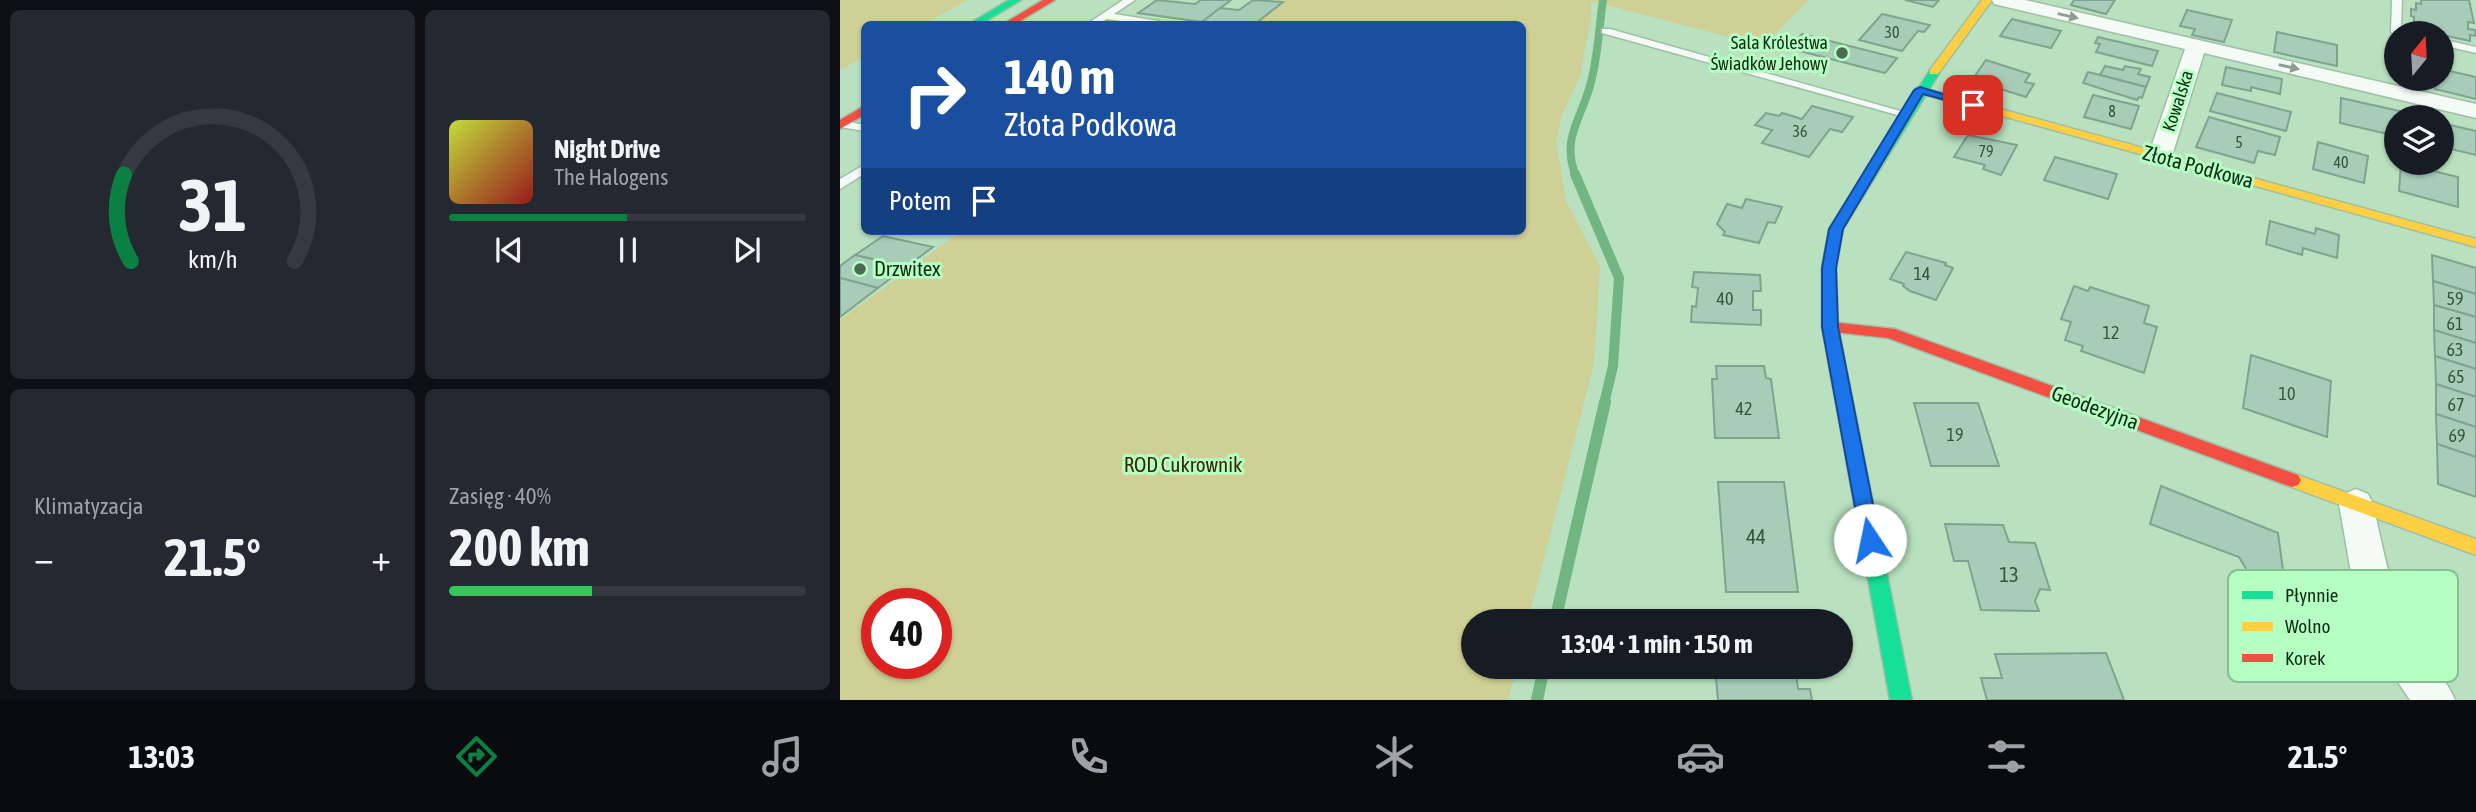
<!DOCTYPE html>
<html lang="pl">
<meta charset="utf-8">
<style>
:root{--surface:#171b24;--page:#242831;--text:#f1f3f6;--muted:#9ea1a6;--line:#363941;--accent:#0b8043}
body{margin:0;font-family:"Asap Condensed",sans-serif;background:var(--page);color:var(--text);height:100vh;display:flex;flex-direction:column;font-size:26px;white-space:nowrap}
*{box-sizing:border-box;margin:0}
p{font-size:23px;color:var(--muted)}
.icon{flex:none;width:38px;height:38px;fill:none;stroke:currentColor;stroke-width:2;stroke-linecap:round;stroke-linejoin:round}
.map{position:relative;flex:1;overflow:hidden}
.panel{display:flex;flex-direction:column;gap:10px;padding:10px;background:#0d0f14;width:840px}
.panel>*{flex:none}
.banner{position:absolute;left:21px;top:21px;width:665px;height:214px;border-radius:10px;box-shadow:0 2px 5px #0004;background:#1a4fa0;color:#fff;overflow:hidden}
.needle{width:46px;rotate:18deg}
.fabs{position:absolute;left:1544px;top:21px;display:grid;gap:14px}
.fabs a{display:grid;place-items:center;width:70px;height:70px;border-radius:50%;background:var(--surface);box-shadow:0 2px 5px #0004;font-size:35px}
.speed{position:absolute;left:21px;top:588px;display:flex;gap:14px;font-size:35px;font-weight:700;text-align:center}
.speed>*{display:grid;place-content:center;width:91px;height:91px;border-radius:50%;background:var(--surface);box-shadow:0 2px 5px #0004;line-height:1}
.speed .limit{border:10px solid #d22;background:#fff;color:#111}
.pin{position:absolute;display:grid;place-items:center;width:60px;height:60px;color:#fff;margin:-30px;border-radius:14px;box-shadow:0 4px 10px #0006}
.me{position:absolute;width:77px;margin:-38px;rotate:349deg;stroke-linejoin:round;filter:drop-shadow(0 0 5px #0008)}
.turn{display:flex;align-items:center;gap:24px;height:147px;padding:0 28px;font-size:32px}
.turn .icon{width:91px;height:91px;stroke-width:2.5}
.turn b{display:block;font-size:49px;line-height:60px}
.then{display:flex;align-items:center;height:66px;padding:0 28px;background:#0003;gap:14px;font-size:26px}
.big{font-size:52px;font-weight:700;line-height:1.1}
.panel .widget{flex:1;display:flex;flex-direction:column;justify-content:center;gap:10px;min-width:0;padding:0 24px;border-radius:10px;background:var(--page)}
.panel .dial{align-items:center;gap:0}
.dial svg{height:182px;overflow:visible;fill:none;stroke:var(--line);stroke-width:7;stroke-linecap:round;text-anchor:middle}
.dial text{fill:var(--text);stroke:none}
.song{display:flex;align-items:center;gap:21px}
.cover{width:84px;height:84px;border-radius:10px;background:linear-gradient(135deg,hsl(70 70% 55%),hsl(0 70% 35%))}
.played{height:7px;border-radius:4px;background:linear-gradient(90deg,var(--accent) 50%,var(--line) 50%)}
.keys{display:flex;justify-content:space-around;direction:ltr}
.heat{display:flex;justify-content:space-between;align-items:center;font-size:38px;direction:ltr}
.charge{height:10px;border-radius:5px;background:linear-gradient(90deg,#34c759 40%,var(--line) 0)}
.panel .tiles{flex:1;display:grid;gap:10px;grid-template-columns:repeat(2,1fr)}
.trip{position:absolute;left:621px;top:609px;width:392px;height:70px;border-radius:35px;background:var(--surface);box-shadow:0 2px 5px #0004;font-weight:700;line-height:70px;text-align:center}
.tab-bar{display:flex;height:112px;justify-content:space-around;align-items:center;background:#090b0e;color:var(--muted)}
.tab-bar .icon{width:49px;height:49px}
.tab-bar .selected{color:var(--accent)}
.tab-bar b{font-size:32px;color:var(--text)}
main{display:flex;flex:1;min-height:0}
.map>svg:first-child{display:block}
</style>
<main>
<section class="panel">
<div class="tiles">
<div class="widget dial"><svg viewBox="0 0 100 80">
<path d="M14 69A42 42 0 1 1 86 69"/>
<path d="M14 69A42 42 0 0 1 11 31" stroke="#0b8043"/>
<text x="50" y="56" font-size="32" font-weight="700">31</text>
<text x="50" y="72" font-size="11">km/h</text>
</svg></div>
<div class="widget">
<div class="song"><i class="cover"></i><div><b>Night Drive</b><p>The Halogens</p></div></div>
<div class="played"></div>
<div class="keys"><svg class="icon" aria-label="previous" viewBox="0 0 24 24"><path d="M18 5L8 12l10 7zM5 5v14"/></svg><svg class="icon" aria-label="pause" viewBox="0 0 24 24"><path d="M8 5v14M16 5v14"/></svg><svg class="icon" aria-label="next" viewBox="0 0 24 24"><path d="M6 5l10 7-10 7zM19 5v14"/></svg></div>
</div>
<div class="widget"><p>Klimatyzacja</p>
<div class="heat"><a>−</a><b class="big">21.5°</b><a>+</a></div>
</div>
<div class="widget"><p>Zasięg · 40%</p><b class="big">200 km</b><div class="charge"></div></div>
</div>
</section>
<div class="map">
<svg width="1636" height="700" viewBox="0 0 1636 700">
<rect width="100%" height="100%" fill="#b9e1c0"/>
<g fill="#cfd095" fill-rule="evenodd">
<polygon points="0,0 128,0 83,24 24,24 24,57 0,70"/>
<path d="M435,0h534l-46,46 -172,-45v18l-11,57 -18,39 -6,27 10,59 34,65 -6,98 -66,257h-54v46h43l-9,33h-668v-380l121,-89h561v-207h-281zM37,604h59v59h-59z"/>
</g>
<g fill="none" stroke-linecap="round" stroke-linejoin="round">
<path stroke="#71b680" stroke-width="8" d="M736,176c-16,-38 7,-59 15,-94 7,-26 8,-55 12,-82"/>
<polyline stroke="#71b680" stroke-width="10" points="735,174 779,278 773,366 764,404"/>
<g stroke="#71b680" stroke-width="12">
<polyline points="715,621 765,402"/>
<polyline points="697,700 704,667"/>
</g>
</g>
<g fill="#a7cdb8" stroke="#7ea490" stroke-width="2">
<polygon points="317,0 355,4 361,0 391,0 362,22 298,13"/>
<polygon points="413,0 443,2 415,24 362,22 380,8 399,10"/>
<polygon points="1065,0 1099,0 1093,7"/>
<polygon points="1234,0 1275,0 1266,14 1231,5"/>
<polygon points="1581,0 1629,0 1634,23 1628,22 1628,29 1635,30 1636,36 1630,35 1630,41 1579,30 1579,25 1574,24 1574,17 1571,16 1571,9 1576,10 1576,3 1581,4"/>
<polygon points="1347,10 1392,20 1384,42 1352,35 1355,29 1340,26"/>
<polygon points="1042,14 1090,25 1084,32 1078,31 1062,51 1019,40"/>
<polygon points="1172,19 1221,31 1211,48 1160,36"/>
<polygon points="1437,32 1497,45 1497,66 1434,52"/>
<polygon points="962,34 1057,58 1045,73 948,48"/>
<polygon points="1258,37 1318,51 1312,66 1256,52 1260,44 1255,43"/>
<polygon points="1146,60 1190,74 1185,82 1194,84 1186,97 1132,80"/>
<polygon points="1265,66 1283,70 1285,66 1301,69 1298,74 1310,77 1306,87 1260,75"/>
<polygon points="1386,67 1442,79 1440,94 1411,87 1411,91 1382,85"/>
<polygon points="1601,69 1636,77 1636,99 1595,89 1597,79 1601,79"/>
<polygon points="1248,72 1260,75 1306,87 1302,98 1299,97 1297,100 1243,83"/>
<polygon points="1377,93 1451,112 1446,131 1370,111"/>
<polygon points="1253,95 1299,106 1291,129 1244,117"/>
<polygon points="1501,98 1573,114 1573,117 1556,117 1556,136 1500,123"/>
<polygon points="972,106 1013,117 1002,132 990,129 969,157 922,143 932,130 915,125 926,113 939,116 942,113 962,119"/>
<polygon points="1369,117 1440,137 1435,155 1418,151 1414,163 1356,147"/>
<polygon points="1610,125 1636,131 1636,155 1611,149"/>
<polygon points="1128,135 1177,145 1161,175 1143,169 1145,165 1114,157"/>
<polygon points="1478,142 1528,156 1524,183 1473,169"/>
<polygon points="1215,157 1277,174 1268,199 1204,180"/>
<polygon points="1561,163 1618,177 1618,207 1559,191"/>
<polygon points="906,199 942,207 935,223 928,222 919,243 883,235 885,232 877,224 887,204 902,208"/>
<polygon points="1430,221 1475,234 1476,228 1499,235 1497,258 1463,248 1462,255 1426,244"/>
<polygon points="43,236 93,247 66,267 15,255"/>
<polygon points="1066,252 1106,263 1105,265 1113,268 1096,300 1070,291 1063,286 1064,284 1050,279"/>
<polygon points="15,255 66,267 38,288 0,278 0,266"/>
<polygon points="1592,255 1636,268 1636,294 1593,281"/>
<polygon points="854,272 920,275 921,291 913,291 913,310 921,310 921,325 851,322 852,306 856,307 858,288 852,287"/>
<polygon points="0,278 38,288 0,317"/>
<polygon points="1593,281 1636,294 1636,317 1594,305"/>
<polygon points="1234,286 1248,291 1250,287 1309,306 1304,323 1317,327 1304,373 1241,351 1243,346 1225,340 1231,322 1221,319"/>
<polygon points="1594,305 1636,317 1636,343 1594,330"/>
<polygon points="1594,330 1636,343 1636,369 1595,356"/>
<polygon points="1411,355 1491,381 1487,437 1403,408"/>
<polygon points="1595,356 1636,369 1636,397 1596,384"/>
<polygon points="876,366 924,366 926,378 931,379 939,438 875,438 872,379 877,379"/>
<polygon points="1596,384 1636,397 1636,427 1596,414"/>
<polygon points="1074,403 1138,403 1159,466 1091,466"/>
<polygon points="1596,414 1636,427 1636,457 1597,444"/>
<polygon points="1597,444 1636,457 1636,497 1598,484"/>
<polygon points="878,482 944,482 958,592 886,592"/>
<polygon points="1321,486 1438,533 1446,593 1472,640 1422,639 1391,573 1408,572 1399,557 1310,524"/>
<polygon points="1105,524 1163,525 1169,542 1195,543 1210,590 1200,589 1195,601 1199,611 1141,610 1128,561 1114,561"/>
<polygon points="1266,653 1284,700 1147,700 1141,678 1162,678 1155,654"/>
<polygon points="875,667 955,667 958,689 970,689 972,700 878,700"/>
</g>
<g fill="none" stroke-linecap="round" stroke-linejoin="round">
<g stroke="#9fbfa5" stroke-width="3">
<g id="lane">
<polygon points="283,0 295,0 274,14 319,21 324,24 302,24 267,19 258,24 247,24"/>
<polygon points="1552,0 1562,0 1561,30 1565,33 1556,35 1551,32"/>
<polygon points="762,29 770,29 1071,114 1065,118 1061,116 762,33"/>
<polygon points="1601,39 1636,47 1636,53 1601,45"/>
<polygon points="1,120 24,125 24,131 0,127"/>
<polygon points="24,165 24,174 0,189 0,179"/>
</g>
</g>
<g stroke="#9fbfa5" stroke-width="3">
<g id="street">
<polygon points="1152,0 1185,0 1636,104 1636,118 1364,53 1332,156 1328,161 1312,161 1308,156 1345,49 1154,4"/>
<path d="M1516,489l12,5 5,10c11,48 18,95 44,138 12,20 29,36 38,58h-45l-21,-31 -34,-74 -16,-91 5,-10z"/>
</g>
</g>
<g stroke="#9fbfa5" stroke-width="3">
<g id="fast">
<polygon points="169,0 181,0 141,24 129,24"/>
<polygon points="1090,70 1100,72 1003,229 996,268 998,327 1072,700 1050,700 982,327 982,268 989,229"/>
</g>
</g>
<g stroke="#9fbfa5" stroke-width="3">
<g id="slow">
<polygon points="1142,0 1152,0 1098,74 1090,74 1090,70"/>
<polygon points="1080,87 1636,239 1636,247 1076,92 1076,88"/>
<polygon points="1452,473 1636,539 1636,555 1446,485 1443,480 1446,475"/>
</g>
</g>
<g stroke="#9fbfa5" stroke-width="3">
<g id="jam">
<polygon points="203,0 215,0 175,24 163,24"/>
<polygon points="24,106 24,115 0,129 0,120"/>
<polygon points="990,322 1055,329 1458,475 1461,480 1458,485 1452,487 1446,485 1048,338 985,331 982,327 985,323"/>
</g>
</g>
<use href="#lane" fill="#f4faf6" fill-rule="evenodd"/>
<use href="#street" fill="#f4faf6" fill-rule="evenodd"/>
<use href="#fast" fill="#16e098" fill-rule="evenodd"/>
<use href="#slow" fill="#ffcf43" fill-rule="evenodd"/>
<use href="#jam" fill="#f24e42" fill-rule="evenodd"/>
</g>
<defs><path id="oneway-solid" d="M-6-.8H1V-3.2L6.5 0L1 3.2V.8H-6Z" transform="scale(1.75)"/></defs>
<g fill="#8d9d91">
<use href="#oneway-solid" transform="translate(1228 16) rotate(13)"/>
<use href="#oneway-solid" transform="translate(1449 67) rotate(13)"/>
</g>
<polygon fill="#1a73e8" stroke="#114b97" stroke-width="2" points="1080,87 1139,105 1133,108 1083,94 1003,229 996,268 998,327 1040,540 1037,546 1030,548 1023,546 1021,540 982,327 982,268 989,229 1074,90"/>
<g fill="#4a6b52" stroke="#b6ffc3" stroke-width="2.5">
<circle cx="1002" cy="53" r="7"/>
<circle cx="20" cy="269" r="7"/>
</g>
<g text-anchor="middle" stroke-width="6" stroke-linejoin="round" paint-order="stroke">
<g font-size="16" fill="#35543e">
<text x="1052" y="38">30</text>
<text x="1272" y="117">8</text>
<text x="960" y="137">36</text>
<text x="1399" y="148">5</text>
<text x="1146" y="157">79</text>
<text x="1501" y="168">40</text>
</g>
<g font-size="18" fill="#0f2c16" stroke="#b6ffc3" text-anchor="end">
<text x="988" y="49">Sala Królestwa<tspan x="988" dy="21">Świadków Jehowy</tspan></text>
</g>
<g font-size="18" fill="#0f2c16" stroke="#b6ffc3">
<text transform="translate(1338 101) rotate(-72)" y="6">Kowalska</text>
</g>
<g font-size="18" fill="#35543e">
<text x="1082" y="280">14</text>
<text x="885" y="305">40</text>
<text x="1615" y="305">59</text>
<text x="1615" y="330">61</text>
<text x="1271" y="339">12</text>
<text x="1615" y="356">63</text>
<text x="1616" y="383">65</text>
<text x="1447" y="400">10</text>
<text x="1616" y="411">67</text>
<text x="904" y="415">42</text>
<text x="1115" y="441">19</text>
<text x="1617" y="442">69</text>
</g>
<g font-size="21" fill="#0f2c16" stroke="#b6ffc3">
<text transform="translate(1358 167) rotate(15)" y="7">Złota Podkowa</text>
<text transform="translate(1255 408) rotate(20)" y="7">Geodezyjna</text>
</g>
<g font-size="21" fill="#0f2c16" stroke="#b6ffc3" text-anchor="start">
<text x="34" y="276">Drzwitex</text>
</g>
<g font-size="21" fill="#362800" stroke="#b6ffc3">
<text x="343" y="472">ROD Cukrownik</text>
</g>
<g font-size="21" fill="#35543e">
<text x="916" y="544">44</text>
<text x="1169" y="582">13</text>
</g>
</g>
<rect x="1388" y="570" width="230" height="112" rx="10" fill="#b6ffc3" stroke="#84c08f" stroke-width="2"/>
<rect x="1402" y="591" width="31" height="8" fill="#16e098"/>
<rect x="1402" y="622" width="31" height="9" fill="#ffcf43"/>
<rect x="1402" y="654" width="31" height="8" fill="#f24e42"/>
<g font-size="19" fill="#0f2c16">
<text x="1445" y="602">Płynnie</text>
<text x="1445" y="633">Wolno</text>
<text x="1445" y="665">Korek</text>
</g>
</svg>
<div class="fabs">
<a><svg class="needle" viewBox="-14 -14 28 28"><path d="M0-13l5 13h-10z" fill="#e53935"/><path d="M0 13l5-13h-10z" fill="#9ea1a6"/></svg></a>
<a><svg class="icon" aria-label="layers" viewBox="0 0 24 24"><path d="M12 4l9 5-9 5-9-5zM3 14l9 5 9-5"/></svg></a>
</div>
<div class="speed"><div class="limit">40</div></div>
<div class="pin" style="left:1133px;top:105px;background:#d93025"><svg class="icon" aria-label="arrive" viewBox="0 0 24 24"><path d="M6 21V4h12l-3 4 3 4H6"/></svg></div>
<svg class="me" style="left:1030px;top:540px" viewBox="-20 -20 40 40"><circle r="19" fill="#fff"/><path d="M0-13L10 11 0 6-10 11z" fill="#1a73e8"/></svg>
<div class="trip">13:04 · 1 min · 150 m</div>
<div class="banner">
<div class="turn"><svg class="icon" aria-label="right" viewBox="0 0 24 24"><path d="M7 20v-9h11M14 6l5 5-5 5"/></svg><div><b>140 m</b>Złota Podkowa</div></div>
<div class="then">Potem<svg class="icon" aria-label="arrive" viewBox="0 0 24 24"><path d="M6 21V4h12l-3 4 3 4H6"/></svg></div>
</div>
</div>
</main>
<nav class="tab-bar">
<b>13:03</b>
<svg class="icon selected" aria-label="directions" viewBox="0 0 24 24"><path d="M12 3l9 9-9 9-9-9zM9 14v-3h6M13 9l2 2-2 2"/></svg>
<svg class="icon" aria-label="music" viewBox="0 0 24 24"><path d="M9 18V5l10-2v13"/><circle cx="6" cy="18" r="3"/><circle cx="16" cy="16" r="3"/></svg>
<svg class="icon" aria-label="phone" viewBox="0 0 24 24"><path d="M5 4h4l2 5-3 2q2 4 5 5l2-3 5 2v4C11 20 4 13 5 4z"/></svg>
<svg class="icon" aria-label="climate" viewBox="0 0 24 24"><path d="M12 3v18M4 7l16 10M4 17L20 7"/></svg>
<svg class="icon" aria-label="car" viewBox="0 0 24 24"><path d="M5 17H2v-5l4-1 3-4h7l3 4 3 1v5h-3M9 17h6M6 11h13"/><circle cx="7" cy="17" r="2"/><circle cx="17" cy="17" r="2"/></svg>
<svg class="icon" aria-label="filters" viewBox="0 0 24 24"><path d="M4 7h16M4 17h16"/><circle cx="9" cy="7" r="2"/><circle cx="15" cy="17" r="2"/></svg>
<b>21.5°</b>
</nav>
